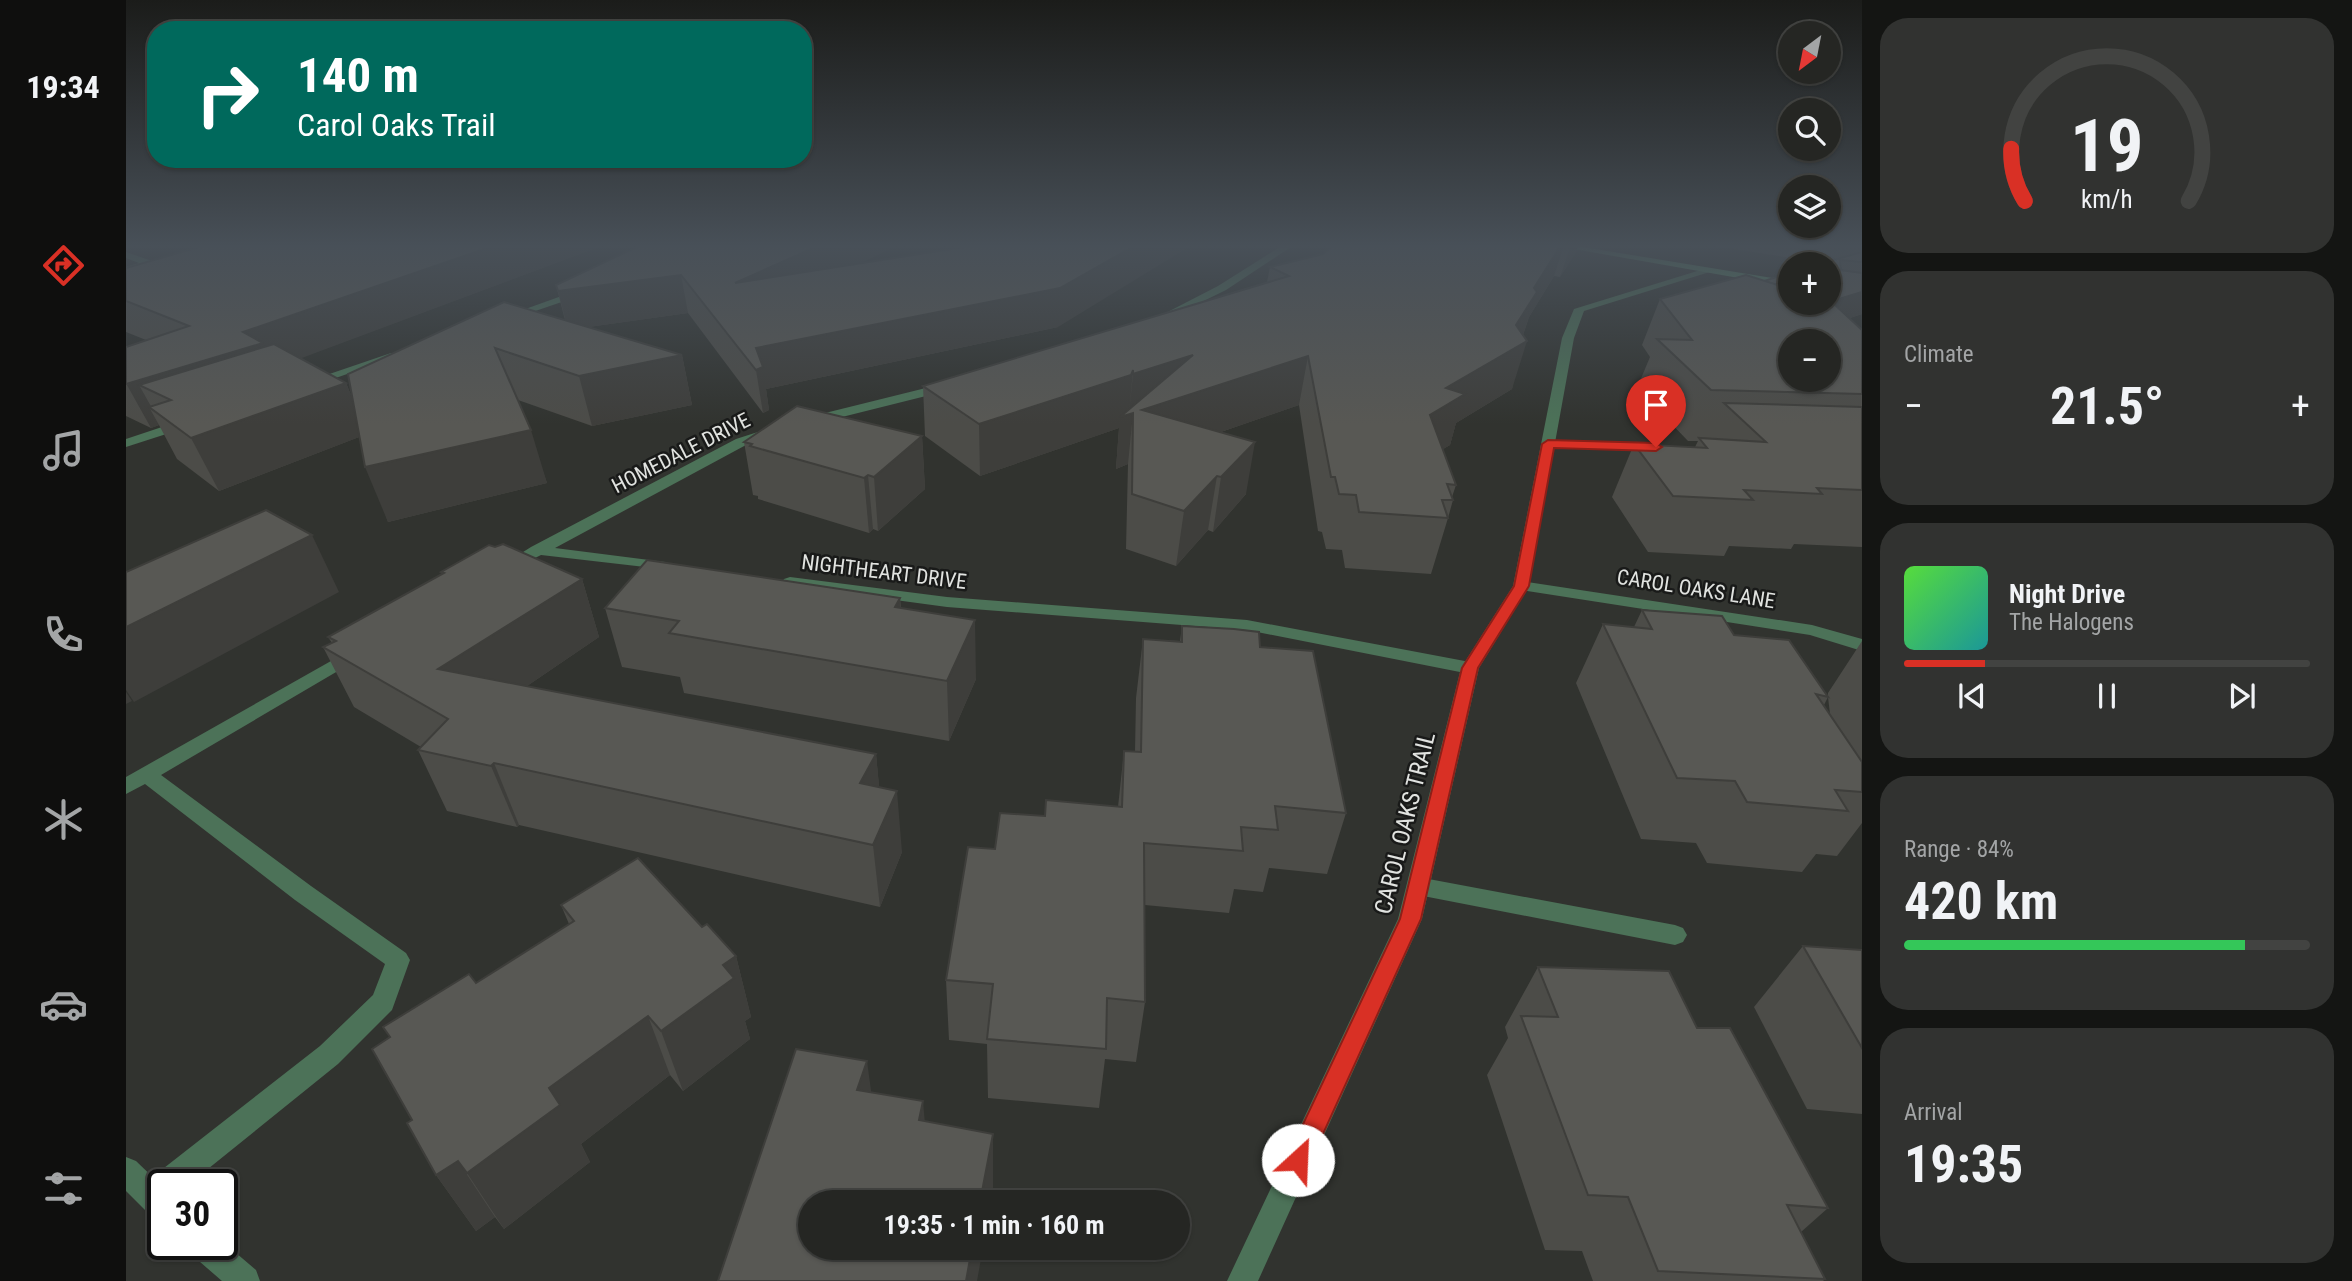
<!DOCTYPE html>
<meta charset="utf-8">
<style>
:root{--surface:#252623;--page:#313230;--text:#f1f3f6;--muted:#a3a5a6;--line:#424341;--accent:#d93025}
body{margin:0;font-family:"Roboto Condensed",sans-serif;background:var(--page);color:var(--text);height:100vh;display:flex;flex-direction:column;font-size:26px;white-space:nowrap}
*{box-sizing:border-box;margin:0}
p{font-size:23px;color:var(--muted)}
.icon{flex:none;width:38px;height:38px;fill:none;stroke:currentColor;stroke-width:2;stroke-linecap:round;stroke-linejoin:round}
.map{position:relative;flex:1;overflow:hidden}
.details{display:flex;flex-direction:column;gap:18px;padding:18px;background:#141513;width:490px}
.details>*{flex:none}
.top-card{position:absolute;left:21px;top:21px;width:665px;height:147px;border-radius:28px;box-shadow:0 2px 5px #0004,0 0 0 2px var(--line);background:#00695c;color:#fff;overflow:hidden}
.needle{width:46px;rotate:212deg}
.controls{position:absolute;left:1652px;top:21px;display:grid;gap:14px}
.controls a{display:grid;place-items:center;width:63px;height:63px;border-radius:50%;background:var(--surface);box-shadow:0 2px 5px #0004,0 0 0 2px var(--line);font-size:35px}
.speed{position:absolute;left:21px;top:1169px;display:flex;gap:14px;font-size:35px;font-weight:700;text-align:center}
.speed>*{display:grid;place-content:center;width:91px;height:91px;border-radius:50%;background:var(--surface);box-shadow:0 2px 5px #0004,0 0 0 2px var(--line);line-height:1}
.speed .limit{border:4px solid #111;border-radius:10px;background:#fff;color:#111}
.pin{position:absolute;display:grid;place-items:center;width:60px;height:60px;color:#fff;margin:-72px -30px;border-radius:50% 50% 50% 0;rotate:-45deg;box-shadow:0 0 7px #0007}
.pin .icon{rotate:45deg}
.me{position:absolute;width:77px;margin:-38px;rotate:25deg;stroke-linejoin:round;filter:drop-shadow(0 0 5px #0008)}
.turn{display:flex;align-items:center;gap:24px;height:147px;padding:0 35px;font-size:32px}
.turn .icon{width:91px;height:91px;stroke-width:2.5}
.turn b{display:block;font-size:49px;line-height:60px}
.big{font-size:52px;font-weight:700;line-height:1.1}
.details .tile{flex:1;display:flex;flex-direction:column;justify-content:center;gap:10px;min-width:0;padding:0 24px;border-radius:28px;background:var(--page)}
.details .dial{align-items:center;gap:0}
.dial svg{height:182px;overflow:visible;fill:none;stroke:var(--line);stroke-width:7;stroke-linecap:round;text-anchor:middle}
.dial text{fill:var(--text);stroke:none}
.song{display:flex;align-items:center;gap:21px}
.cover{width:84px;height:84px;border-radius:10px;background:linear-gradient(135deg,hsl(110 70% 55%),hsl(180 70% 35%))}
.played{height:7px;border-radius:4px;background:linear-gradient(90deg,var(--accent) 20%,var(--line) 20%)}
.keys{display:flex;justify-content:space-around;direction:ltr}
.heat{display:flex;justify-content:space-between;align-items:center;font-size:38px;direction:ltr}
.charge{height:10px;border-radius:5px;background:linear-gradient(90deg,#34c759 84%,var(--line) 0)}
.trip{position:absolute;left:672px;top:1190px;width:392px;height:70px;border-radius:35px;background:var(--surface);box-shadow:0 2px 5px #0004,0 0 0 2px var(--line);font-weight:700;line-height:70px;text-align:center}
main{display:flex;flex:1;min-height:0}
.menu{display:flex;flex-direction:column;width:126px;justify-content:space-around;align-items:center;background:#0f0f0e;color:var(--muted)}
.menu .icon{width:49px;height:49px}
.menu .current{color:var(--accent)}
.menu b{font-size:32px;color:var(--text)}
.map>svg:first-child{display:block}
</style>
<main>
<nav class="menu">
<b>19:34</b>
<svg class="icon current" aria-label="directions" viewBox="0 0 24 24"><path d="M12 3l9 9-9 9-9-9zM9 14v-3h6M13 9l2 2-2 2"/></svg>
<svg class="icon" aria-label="music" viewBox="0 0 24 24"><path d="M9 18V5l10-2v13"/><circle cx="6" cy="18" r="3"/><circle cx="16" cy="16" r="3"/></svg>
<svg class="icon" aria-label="phone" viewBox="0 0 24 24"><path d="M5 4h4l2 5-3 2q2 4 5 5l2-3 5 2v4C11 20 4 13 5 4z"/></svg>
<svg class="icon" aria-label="climate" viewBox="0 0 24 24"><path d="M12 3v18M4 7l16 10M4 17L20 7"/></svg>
<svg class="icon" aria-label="car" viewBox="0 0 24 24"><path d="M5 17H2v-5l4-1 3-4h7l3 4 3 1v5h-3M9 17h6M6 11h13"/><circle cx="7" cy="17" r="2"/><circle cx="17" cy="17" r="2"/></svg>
<svg class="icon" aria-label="filters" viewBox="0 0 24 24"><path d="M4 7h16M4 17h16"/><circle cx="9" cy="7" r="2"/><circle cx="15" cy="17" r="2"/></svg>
</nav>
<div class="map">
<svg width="1736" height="1281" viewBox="0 0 1736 1281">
<rect width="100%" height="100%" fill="#31332f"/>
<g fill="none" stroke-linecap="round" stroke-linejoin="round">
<g fill="#4c7258" fill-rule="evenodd">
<polygon points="1157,245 1168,245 1100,290 1037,321 1028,319 1092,286"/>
<polygon points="455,289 460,292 459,294 386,319 377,317"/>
<polygon points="265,353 275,355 187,386 177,383"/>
<polygon points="820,383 826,387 824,390 688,424 681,420 683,417"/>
<polygon points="57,420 62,421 62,427 0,447 0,439"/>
<polygon points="644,428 651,432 649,435 620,445 429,548 539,562 545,564 547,567 545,570 415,555 383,571 375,566 405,547 610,439"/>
<polygon points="1422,440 1531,443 1538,447 1531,451 1417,447 1417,441"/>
<polygon points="664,577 821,597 1121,620 1344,662 1353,668 1344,674 1121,630 821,607 658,585 656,582 658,579"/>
<polygon points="1395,581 1686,625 1736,639 1736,651 1684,635 1389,589 1387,586"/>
<polygon points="228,648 237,654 234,658 35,775 185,886 280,953 284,960 266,1010 212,1064 62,1185 37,1185 37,1198 29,1195 25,1185 29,1175 194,1046 247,995 259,964 169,900 19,784 0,794 0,777"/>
<polygon points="1292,877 1549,925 1557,928 1561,935 1557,942 1549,945 1292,895 1284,892 1281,886 1284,880"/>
</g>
<g fill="#4c7258" fill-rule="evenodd">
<polygon points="0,252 26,261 28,263 0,273 0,267 13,263 0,258"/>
<polygon points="1581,268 1590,270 1458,311 1448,338 1403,586 1353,668 1296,919 1132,1281 1101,1281 1272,919 1335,668 1387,586 1436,338 1448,309"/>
<polygon points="0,1157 10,1161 37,1187 37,1222 27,1218 0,1191"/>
<polygon points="96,1241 130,1270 134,1281 96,1281 66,1255 62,1244 96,1244"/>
</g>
<polygon fill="#58956d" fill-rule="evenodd" points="1425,245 1445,245 1664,281 1664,287"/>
</g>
<g fill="#4c4c48" fill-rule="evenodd">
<polygon points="478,245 174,358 220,383 227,400 439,320 430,285 515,245 772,245 734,263 932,327 640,389 643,410 637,413 562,313 462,327 556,355 566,405 466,426 392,400 421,483 262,522 233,437 93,491 51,459 33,425 25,428 0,416 0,347 20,340 0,332 0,268"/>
<polygon points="1207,245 1452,245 1450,252 1434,277 1428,276 1403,317 1397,335 1386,389 1330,423 1324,445 1317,449 1330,485 1326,497 1327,500 1322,518 1305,574 1219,568 1216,550 1200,549 1196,532 1192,531 1173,405 1095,432 1120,494 1087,532 1082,530 1050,566 1000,549 1002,464 990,469 993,428 854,476 799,436 797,386 1141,282 1144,267 1197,254"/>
<polygon points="1583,245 1736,245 1736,314 1724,318 1736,330 1736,547 1668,544 1665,549 1603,546 1598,556 1522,552 1486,497 1508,444 1569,447 1572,441 1562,441 1511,388 1524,357 1516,345 1534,299 1638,281 1697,263"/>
<polygon points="796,436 799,489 752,531 747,529 743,533 632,499 632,496 627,495 618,442"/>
<polygon points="315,572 456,579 473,637 401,686 750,754 753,787 776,852 754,907 393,825 391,827 321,811 292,750 295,747 228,707 197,647 206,643 202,637 316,574"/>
<polygon points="774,598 775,608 850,679 823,741 558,693 554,677 496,667 479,608"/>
<path d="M1516,610l92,25 94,62v-4l34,-52v182l-25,33 -21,-2 -14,18 -95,-9 -11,-20 -55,-4 -65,-156 27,-59 31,3zM1702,697l2,17 -6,-9z"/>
<polygon points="1056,626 1134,647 1220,813 1201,874 1143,868 1137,892 1108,889 1103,913 1019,905 1019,1002 1010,1062 979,1059 973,1108 862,1098 861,1044 823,1040 820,980 869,849 919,816 992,807 998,751 1009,752 1010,698 1017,639 1054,641"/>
<polygon points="435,905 576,927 610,956 625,1017 619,1021 624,1039 557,1091 544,1075 455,1144 464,1162 378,1229 369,1217 350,1231 310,1175 286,1120 350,983 443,924"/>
<polygon points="1677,946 1736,950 1736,1114 1681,1109 1628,1007"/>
<polygon points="1412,967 1571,1028 1702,1208 1675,1232 1699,1279 1697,1281 1467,1281 1456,1251 1419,1250 1361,1075 1382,1038 1379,1027"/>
</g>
<g fill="#3e3e3b">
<polygon points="370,245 478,245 149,368 45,400 13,385 27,410 23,407 33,425 25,428 1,385 117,332"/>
<polygon points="694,245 772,245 615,322 609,283"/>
<polygon points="1010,245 1066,245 932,327 640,389 643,410 637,413 630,370 630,348"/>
<polygon points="1435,245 1438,245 1428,276 1403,317 1396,338 1401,341 1386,389 1330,423 1324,445 1289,466 1304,415 1320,388 1390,325 1408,288"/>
<polygon points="1445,245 1452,245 1450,252 1434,277"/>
<polygon points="555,275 562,313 442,330 432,291"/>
<polygon points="1736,292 1736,314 1687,330 1701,303"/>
<polygon points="556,355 566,405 466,426 453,376"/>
<polygon points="1067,355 1182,356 1173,405 1011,461 1007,413 1002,464 990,469 993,428 854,476 853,424 1007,370 1003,414 1007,374"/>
<polygon points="220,383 241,434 93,491 65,438"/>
<polygon points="405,430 421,483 262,522 239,467"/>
<polygon points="796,436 799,489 752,531 748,477"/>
<polygon points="1129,442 1120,494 1087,532 1095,477"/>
<polygon points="742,475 747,529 743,533 738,478"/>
<polygon points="1091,476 1082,530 1050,566 1058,511"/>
<polygon points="186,535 213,592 8,702 0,690 0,627"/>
<polygon points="456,579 473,637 338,729 312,669"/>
<polygon points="774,598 778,657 769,607"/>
<polygon points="849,620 850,679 823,741 821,681"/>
<polygon points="0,692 6,701 0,704"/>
<polygon points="750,754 756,815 741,845 734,783"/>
<polygon points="368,763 393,825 391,827 365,766"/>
<polygon points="771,791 776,852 754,907 747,845"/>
<polygon points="610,956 625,1017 619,1021 624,1039 557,1091 535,1031 597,965"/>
<polygon points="522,1016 544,1075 455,1144 464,1162 378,1229 341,1173 423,1088"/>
<polygon points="741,1061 749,1120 731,1090"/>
<polygon points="797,1101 802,1159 793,1120"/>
<polygon points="867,1134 867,1190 865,1202 854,1202"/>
<polygon points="332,1161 369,1217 350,1231 310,1175"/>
<polygon points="846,1248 857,1248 851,1281 840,1281"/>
</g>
<g fill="#585854" stroke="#3e3e3b" stroke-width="2" fill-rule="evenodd">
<polygon points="80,245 370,245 117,332 137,343 0,384 0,347 63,326 0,301 0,268"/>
<polygon points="515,245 694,245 609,283 851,245 1010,245 934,288 630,348 637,367 630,370 555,275 432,291 430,285"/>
<polygon points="1207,245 1435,245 1408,288 1411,292 1390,325 1401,341 1320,388 1339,394 1304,415 1330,485 1321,484 1327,500 1316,500 1322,518 1233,512 1230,495 1213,494 1209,477 1205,477 1182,356 1016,410 1129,442 1095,477 1091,476 1058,511 1006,494 1007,413 994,417 1067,355 1007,374 1007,370 1005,375 853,424 797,386 1163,276 1144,267 1197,254"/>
<polygon points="1736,252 1736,262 1714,260 1715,270 1736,273 1736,292 1703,302 1703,264 1693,264"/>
<polygon points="1664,273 1664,289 1638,281"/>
<path d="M1620,275l44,14v14l39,-1 5,2 28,26v64l-151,-4 -54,-51 35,1 -32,-41zM1664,341h39v39h-39z"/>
<polygon points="378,302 556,355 453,376 369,348 405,430 239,467 222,374"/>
<polygon points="148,344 220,383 65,438 23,407 45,400 13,385"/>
<polygon points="1598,403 1736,407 1736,490 1691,488 1696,494 1618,490 1627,500 1547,496 1508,444 1581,448 1573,438 1640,442"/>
<polygon points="671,406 796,436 748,477 742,475 738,478 624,446 626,444 618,442"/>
<polygon points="140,510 186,535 0,627 0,572"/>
<polygon points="377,544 456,579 312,669 750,754 734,783 771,791 747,845 368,763 365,766 292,750 322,719 197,647 210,641 202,637 318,573 315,572 363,545 369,547"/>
<polygon points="521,560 774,598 769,607 849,620 821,681 543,633 553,621 479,608"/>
<polygon points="1516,610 1596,616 1608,635 1663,640 1702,697 1690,694 1736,762 1736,792 1709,790 1722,811 1621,802 1609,781 1551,778 1477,624 1526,629"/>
<polygon points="1056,626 1108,629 1133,632 1134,647 1187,651 1220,813 1149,806 1152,830 1115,827 1117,851 1018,843 1019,1002 981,998 980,1049 861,1039 867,984 820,980 842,847 869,849 874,813 919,816 920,800 996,807 998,751 1015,752 1017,639 1056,642"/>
<polygon points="512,858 576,927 581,924 610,956 597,965 608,978 535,1031 522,1016 423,1088 434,1105 341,1173 332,1161 310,1175 281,1123 286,1120 246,1049 264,1037 257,1027 343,974 350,983 448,921 435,905"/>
<polygon points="1677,946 1736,950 1736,1048"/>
<polygon points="1412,967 1543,971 1571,1028 1604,1028 1702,1208 1661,1205 1699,1279 1532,1271 1502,1197 1462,1195 1395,1016 1432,1017"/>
<polygon points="670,1049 741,1061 731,1090 797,1101 793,1120 867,1134 854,1202 684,1202 684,1248 846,1248 840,1281 592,1281"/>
</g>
<linearGradient id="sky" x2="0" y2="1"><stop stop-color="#1b1c1a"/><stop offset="0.58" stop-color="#485058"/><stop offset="1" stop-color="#485058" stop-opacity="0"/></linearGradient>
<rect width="1736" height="424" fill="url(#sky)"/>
<polygon fill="#d93025" stroke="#8d1f18" stroke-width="2" points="1422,440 1530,443 1536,447 1530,451 1428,448 1403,586 1352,668 1295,919 1181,1169 1172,1173 1163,1169 1160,1160 1274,919 1336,668 1388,586 1416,444"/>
<g text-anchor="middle" stroke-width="5" stroke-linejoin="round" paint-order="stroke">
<g font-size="21" fill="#e1e3e0" stroke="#191a19">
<text transform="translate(555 453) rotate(-27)" y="7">HOMEDALE DRIVE</text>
<text transform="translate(758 572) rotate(7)" y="7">NIGHTHEART DRIVE</text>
<text transform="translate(1570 589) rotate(9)" y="7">CAROL OAKS LANE</text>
</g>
<g font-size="24" fill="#e1e3e0" stroke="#191a19">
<text transform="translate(1279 823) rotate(-76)" y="8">CAROL OAKS TRAIL</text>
</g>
</g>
</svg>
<div class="controls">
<a><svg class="needle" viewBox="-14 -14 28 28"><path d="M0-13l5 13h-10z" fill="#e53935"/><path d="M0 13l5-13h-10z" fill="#a3a5a6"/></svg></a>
<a><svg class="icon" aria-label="search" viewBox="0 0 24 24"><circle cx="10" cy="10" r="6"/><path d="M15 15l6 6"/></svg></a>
<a><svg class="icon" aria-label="layers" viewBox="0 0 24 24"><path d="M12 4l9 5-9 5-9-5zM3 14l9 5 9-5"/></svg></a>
<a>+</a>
<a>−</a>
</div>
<div class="speed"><div class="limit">30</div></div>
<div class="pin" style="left:1530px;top:447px;background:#d93025"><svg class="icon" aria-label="arrive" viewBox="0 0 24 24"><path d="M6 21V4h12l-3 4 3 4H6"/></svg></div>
<svg class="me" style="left:1172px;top:1160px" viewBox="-20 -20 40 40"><circle r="19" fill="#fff"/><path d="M0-13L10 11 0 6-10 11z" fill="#d93025"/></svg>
<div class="trip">19:35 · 1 min · 160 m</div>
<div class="top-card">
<div class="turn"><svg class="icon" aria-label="right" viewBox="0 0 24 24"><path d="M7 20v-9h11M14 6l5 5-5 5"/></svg><div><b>140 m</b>Carol Oaks Trail</div></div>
</div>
</div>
<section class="details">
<div class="tile dial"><svg viewBox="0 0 100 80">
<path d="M14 69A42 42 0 1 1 86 69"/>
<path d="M14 69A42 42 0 0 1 8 46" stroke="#d93025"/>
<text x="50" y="56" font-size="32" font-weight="700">19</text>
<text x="50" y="72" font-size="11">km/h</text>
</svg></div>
<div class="tile"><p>Climate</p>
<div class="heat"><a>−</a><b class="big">21.5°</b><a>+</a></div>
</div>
<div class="tile">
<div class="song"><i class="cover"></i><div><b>Night Drive</b><p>The Halogens</p></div></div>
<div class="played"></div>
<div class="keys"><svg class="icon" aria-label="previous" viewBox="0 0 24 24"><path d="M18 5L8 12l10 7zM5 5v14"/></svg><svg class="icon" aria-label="pause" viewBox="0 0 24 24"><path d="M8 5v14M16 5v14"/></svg><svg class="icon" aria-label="next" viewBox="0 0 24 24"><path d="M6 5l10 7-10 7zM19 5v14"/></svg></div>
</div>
<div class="tile"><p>Range · 84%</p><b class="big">420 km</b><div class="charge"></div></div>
<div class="tile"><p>Arrival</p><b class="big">19:35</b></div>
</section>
</main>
